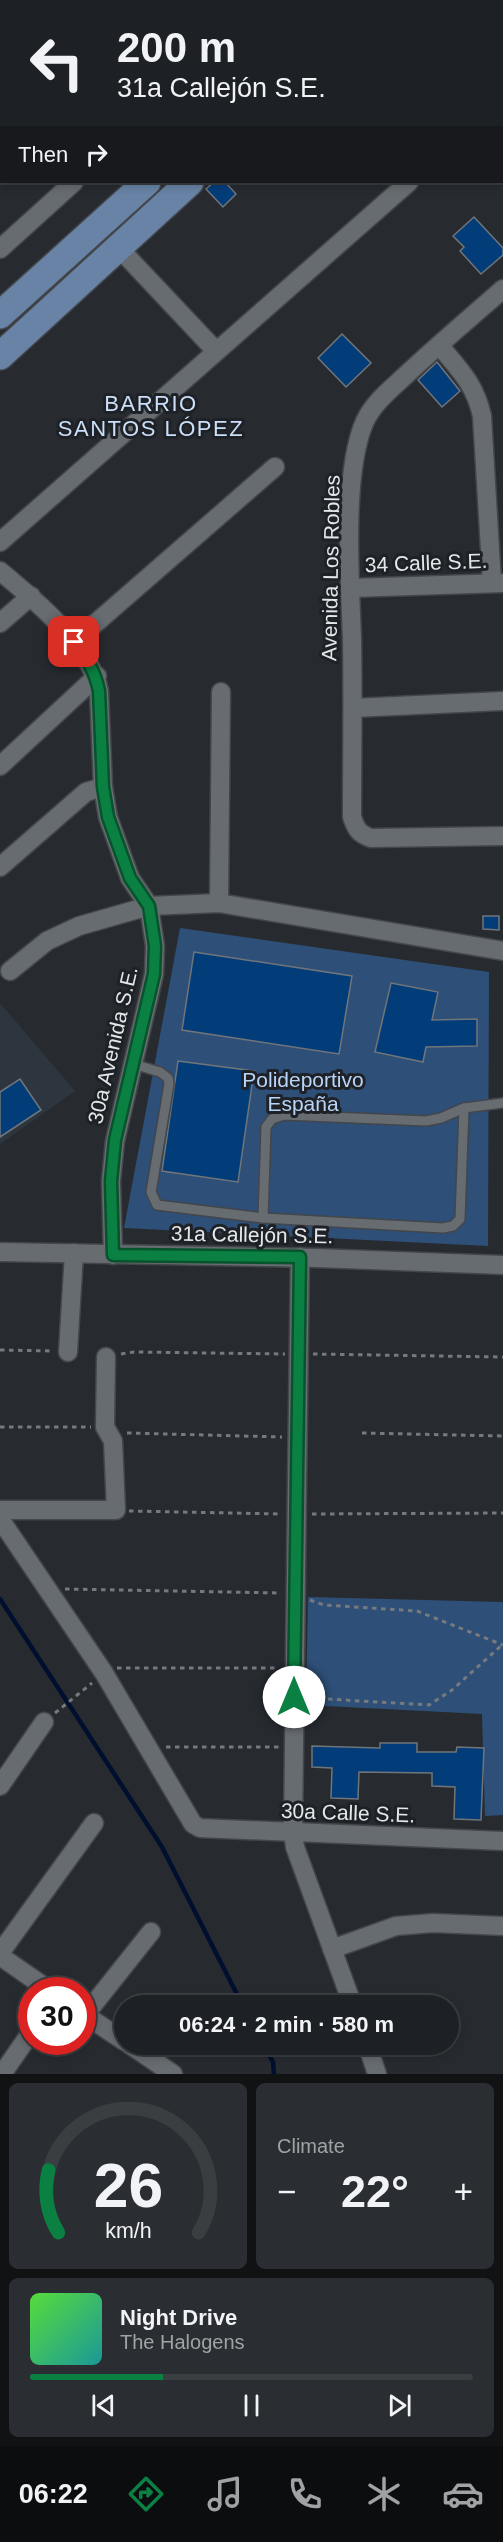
<!DOCTYPE html>
<meta charset="utf-8">
<style>
:root{--surface:#1d2024;--page:#2a2d31;--text:#f1f3f6;--muted:#a0a3a6;--line:#3b3e41;--accent:#0b8043}
body{margin:0;font-family:Arial,sans-serif;background:var(--page);color:var(--text);height:100vh;display:flex;flex-direction:column;font-size:22px;white-space:nowrap}
*{box-sizing:border-box;margin:0}
p{font-size:20px;color:var(--muted)}
.icon{flex:none;width:33px;height:33px;fill:none;stroke:currentColor;stroke-width:2;stroke-linecap:round;stroke-linejoin:round}
.map{position:relative;height:2074px;overflow:hidden}
.panel{display:flex;flex-direction:column;gap:9px;padding:9px;background:#101214;flex:1}
.panel>*{flex:none}
.hud{position:absolute;left:0px;top:0px;width:504px;height:183px;box-shadow:0 3px 9px #0003,0 0 0 2px var(--line);background:#1d2024;color:var(--text);overflow:hidden}
.speed{position:absolute;left:18px;top:1977px;display:flex;gap:12px;font-size:30px;font-weight:700;text-align:center}
.speed>*{display:grid;place-content:center;width:78px;height:78px;border-radius:50%;background:var(--surface);box-shadow:0 3px 9px #0003,0 0 0 2px var(--line);line-height:1}
.speed .limit{border:9px solid #d22;background:#fff;color:#111}
.pin{position:absolute;display:grid;place-items:center;width:51px;height:51px;color:#fff;margin:-26px;border-radius:12px;box-shadow:0 3px 9px #0006}
.me{position:absolute;width:66px;margin:-33px;rotate:0deg;stroke-linejoin:round;filter:drop-shadow(0 0 4px #0008)}
.turn{display:flex;align-items:center;gap:21px;height:126px;padding:0 18px;font-size:27px}
.turn .icon{width:78px;height:78px;stroke-width:2.5}
.turn b{display:block;font-size:42px;line-height:51px}
.then{display:flex;align-items:center;height:57px;padding:0 18px;background:#0003;gap:12px;font-size:22px}
.big{font-size:45px;font-weight:700;line-height:1.1}
.panel .widget{flex:1;display:flex;flex-direction:column;justify-content:center;gap:9px;min-width:0;padding:0 21px;border-radius:9px;background:var(--page)}
.panel .dial{align-items:center;gap:0}
.dial svg{height:156px;overflow:visible;fill:none;stroke:var(--line);stroke-width:7;stroke-linecap:round;text-anchor:middle}
.dial text{fill:var(--text);stroke:none}
.song{display:flex;align-items:center;gap:18px}
.cover{width:72px;height:72px;border-radius:9px;background:linear-gradient(135deg,hsl(110 70% 55%),hsl(180 70% 35%))}
.played{height:6px;border-radius:3px;background:linear-gradient(90deg,var(--accent) 30%,var(--line) 30%)}
.keys{display:flex;justify-content:space-around;direction:ltr}
.heat{display:flex;justify-content:space-between;align-items:center;font-size:33px;direction:ltr}
.panel .tiles{flex:1;display:grid;gap:9px;grid-template-columns:1fr 1fr}
.widget:last-child{grid-column:span 2}
.trip{position:absolute;left:114px;top:1995px;width:345px;height:60px;border-radius:30px;background:var(--surface);box-shadow:0 3px 9px #0003,0 0 0 2px var(--line);font-weight:700;line-height:60px;text-align:center}
.tab-bar{display:flex;height:96px;justify-content:space-around;align-items:center;background:#0c0d0e;color:var(--muted)}
.tab-bar .icon{width:42px;height:42px}
.tab-bar .current{color:var(--accent)}
.tab-bar b{font-size:27px;color:var(--text)}
.map>svg:first-child{display:block}
</style>
<div class="map">
<svg width="503" height="2074" viewBox="0 0 503 2074">
<rect width="100%" height="100%" fill="#272b30"/>
<polygon fill="#2d353f" points="0,1003 75,1091 0,1144"/>
<g fill="#2e4f77">
<polygon points="180,928 489,972 488,1246 124,1228"/>
<polygon points="308,1597 503,1602 503,1815 485,1816 482,1714 306,1705"/>
</g>
<g fill="none" stroke-linecap="round" stroke-linejoin="round">
<g stroke="#000f2e" stroke-width="4.5">
<polyline points="0,1599 162,1847 243,2006"/>
<polyline points="263,2044 273,2062 274,2074"/>
</g>
</g>
<g fill="#033d79" stroke="#70757a" stroke-width="1.5">
<polygon points="214,182 225,182 236,194 223,207 206,189"/>
<polygon points="474,217 503,248 503,255 481,274 460,251 464,247 453,236"/>
<polygon points="342,334 371,363 346,387 318,358"/>
<polygon points="437,362 460,391 442,407 418,380"/>
<polygon points="483,916 499,916 499,930 483,929"/>
<polygon points="194,952 352,976 339,1054 182,1030"/>
<polygon points="391,983 438,992 432,1020 477,1019 477,1046 426,1047 423,1062 375,1052"/>
<polygon points="178,1061 254,1071 238,1182 162,1171"/>
<polygon points="20,1079 41,1110 0,1137 0,1092"/>
<polygon points="380,1743 417,1743 417,1752 456,1752 457,1747 484,1748 481,1820 454,1819 455,1787 432,1786 432,1773 359,1772 358,1799 331,1798 332,1768 312,1767 312,1746 380,1748"/>
</g>
<g fill="none" stroke-linecap="round" stroke-linejoin="round">
<g stroke="#43464a" stroke-width="12">
<g id="lane">
<polyline points="133,1064 160,1072 168,1078 169,1084 151,1192 157,1205 263,1218 443,1228 453,1226 460,1219 464,1108"/>
<polyline points="263,1218 266,1127 272,1119 284,1115 426,1121 441,1118 464,1108 503,1103"/>
</g>
</g>
<g stroke="#43464a" stroke-width="21">
<g id="street">
<polyline points="15,0 19,2"/>
<polyline points="0,71 2,69"/>
<polyline points="502,99 503,99"/>
<polyline points="118,247 216,351"/>
<polyline points="0,249 74,182"/>
<path d="M503,289c-32,28 -65,56 -96,85 -15,14 -33,28 -42,47 -23,51 -15,161 -13,218 1,59 0,119 0,178 4,12 7,17 19,21l132,-2"/>
<path d="M439,345c20,24 36,39 43,71l10,167"/>
<polyline points="0,542 409,182"/>
<path d="M0,571c34,28 91,75 99,120l4,96 5,30 22,61 19,28 6,40 -1,28 -39,167 -4,40 2,74"/>
<polyline points="351,588 503,583"/>
<polyline points="0,623 31,596"/>
<polyline points="74,642 275,467"/>
<polyline points="353,708 503,701"/>
<polyline points="0,766 97,676"/>
<polyline points="0,867 86,792 103,787"/>
<polyline points="219,903 221,692"/>
<polyline points="10,971 47,941 79,926 149,906 219,903 503,951"/>
<polyline points="0,1252 316,1258 503,1265"/>
<path d="M300,1257c-2,192 -6,384 -7,576l2,14 58,159"/>
<polyline points="68,1352 74,1253"/>
<polyline points="0,1510 116,1510 113,1441 105,1427 106,1357"/>
<polyline points="0,1519 104,1673 193,1824 200,1828 503,1841"/>
<polyline points="0,1786 44,1722"/>
<polyline points="332,1949 396,1926 433,1923 503,1926"/>
<polyline points="0,1953 94,1823"/>
<polyline points="0,1956 49,1990"/>
<polyline points="82,2013 124,2041"/>
<polyline points="85,2015 151,1932"/>
<polyline points="129,2044 173,2074"/>
<polyline points="367,2044 377,2074"/>
<polyline points="2,2074 32,2031"/>
</g>
</g>
<g stroke="#43464a" stroke-width="27">
<g id="secondary">
<polyline points="202,0 204,2"/>
<polyline points="223,0 225,2"/>
</g>
</g>
<g stroke="#43464a" stroke-width="30">
<g id="primary">
<polyline points="345,2 346,0"/>
<polyline points="396,2 397,0"/>
<polyline points="0,315 147,182"/>
<polyline points="0,356 190,182"/>
</g>
</g>
<g stroke="#767a7e" stroke-width="3" stroke-dasharray="4.5 4.5" stroke-linecap="butt">
<polyline points="0,1350 53,1351"/>
<polyline points="121,1354 134,1352 285,1354"/>
<polyline points="313,1354 503,1357"/>
<polyline points="0,1427 91,1427"/>
<polyline points="127,1433 282,1437"/>
<polyline points="362,1433 503,1436"/>
<polyline points="129,1511 282,1514"/>
<polyline points="312,1514 503,1513"/>
<polyline points="65,1589 281,1593"/>
<polyline points="310,1600 324,1605 417,1611 503,1645"/>
<polyline points="117,1668 279,1668"/>
<polyline points="310,1698 429,1705 452,1690 502,1645"/>
<polyline points="55,1713 92,1683"/>
<polyline points="166,1747 280,1747"/>
</g>
<use href="#lane" stroke="#676c71" stroke-width="9"/>
<use href="#street" stroke="#676c71" stroke-width="18"/>
<use href="#secondary" stroke="#68788b" stroke-width="24"/>
<use href="#primary" stroke="#6883a6" stroke-width="27"/>
</g>
<g fill="none" stroke-linecap="round" stroke-linejoin="round">
<g stroke="#07532c" stroke-width="15">
<path id="route" d="M74,642c12,15 21,29 25,49l4,96 5,30 22,61 19,28 6,40 -1,28 -39,166 -4,41 2,74 187,2 -6,440"/>
</g>
<use href="#route" stroke="#0b8043" stroke-width="10"/>
</g>
<g text-anchor="middle" stroke-width="6" stroke-linejoin="round" paint-order="stroke">
<g font-size="21" fill="#e4e7ea" stroke="#1e2126">
<text transform="translate(426 563) rotate(-2)" y="7">34 Calle S.E.</text>
<text transform="translate(331 568) rotate(-89)" y="7">Avenida Los Robles</text>
<text transform="translate(113 1045) rotate(-77)" y="7">30a Avenida S.E.</text>
<text transform="translate(252 1235) rotate(1)" y="7">31a Callejón S.E.</text>
<text transform="translate(348 1813) rotate(2)" y="7">30a Calle S.E.</text>
</g>
<g font-size="21" fill="#b8d4f8" stroke="#1e2126">
<text x="303" y="1087">Polideportivo<tspan x="303" dy="24">España</tspan></text>
</g>
<g font-size="22" letter-spacing="1.5" fill="#cbdff8" stroke="#1e2126">
<text x="151" y="411">BARRIO<tspan x="151" dy="25">SANTOS LÓPEZ</tspan></text>
</g>
</g>
</svg>
<div class="speed"><div class="limit">30</div></div>
<div class="pin" style="left:74px;top:642px;background:#d93025"><svg class="icon" aria-label="arrive" viewBox="0 0 24 24"><path d="M6 21V4h12l-3 4 3 4H6"/></svg></div>
<svg class="me" style="left:294px;top:1697px" viewBox="-20 -20 40 40"><circle r="19" fill="#fff"/><path d="M0-13L10 11 0 6-10 11z" fill="#0b8043"/></svg>
<div class="trip">06:24 · 2 min · 580 m</div>
<div class="hud">
<div class="turn"><svg class="icon" aria-label="left" viewBox="0 0 24 24"><path d="M17 20v-9H6M10 6l-5 5 5 5"/></svg><div><b>200 m</b>31a Callejón S.E.</div></div>
<div class="then">Then<svg class="icon" aria-label="right" viewBox="0 0 24 24"><path d="M7 20v-9h11M14 6l5 5-5 5"/></svg></div>
</div>
</div>
<section class="panel">
<div class="tiles">
<div class="widget dial"><svg viewBox="0 0 100 80">
<path d="M14 69A42 42 0 1 1 86 69"/>
<path d="M14 69A42 42 0 0 1 9 37" stroke="#0b8043"/>
<text x="50" y="56" font-size="32" font-weight="700">26</text>
<text x="50" y="72" font-size="11">km/h</text>
</svg></div>
<div class="widget"><p>Climate</p>
<div class="heat"><a>−</a><b class="big">22°</b><a>+</a></div>
</div>
<div class="widget">
<div class="song"><i class="cover"></i><div><b>Night Drive</b><p>The Halogens</p></div></div>
<div class="played"></div>
<div class="keys"><svg class="icon" aria-label="previous" viewBox="0 0 24 24"><path d="M18 5L8 12l10 7zM5 5v14"/></svg><svg class="icon" aria-label="pause" viewBox="0 0 24 24"><path d="M8 5v14M16 5v14"/></svg><svg class="icon" aria-label="next" viewBox="0 0 24 24"><path d="M6 5l10 7-10 7zM19 5v14"/></svg></div>
</div>
</div>
</section>
<nav class="tab-bar">
<b>06:22</b>
<svg class="icon current" aria-label="directions" viewBox="0 0 24 24"><path d="M12 3l9 9-9 9-9-9zM9 14v-3h6M13 9l2 2-2 2"/></svg>
<svg class="icon" aria-label="music" viewBox="0 0 24 24"><path d="M9 18V5l10-2v13"/><circle cx="6" cy="18" r="3"/><circle cx="16" cy="16" r="3"/></svg>
<svg class="icon" aria-label="phone" viewBox="0 0 24 24"><path d="M5 4h4l2 5-3 2q2 4 5 5l2-3 5 2v4C11 20 4 13 5 4z"/></svg>
<svg class="icon" aria-label="climate" viewBox="0 0 24 24"><path d="M12 3v18M4 7l16 10M4 17L20 7"/></svg>
<svg class="icon" aria-label="car" viewBox="0 0 24 24"><path d="M5 17H2v-5l4-1 3-4h7l3 4 3 1v5h-3M9 17h6M6 11h13"/><circle cx="7" cy="17" r="2"/><circle cx="17" cy="17" r="2"/></svg>
</nav>
